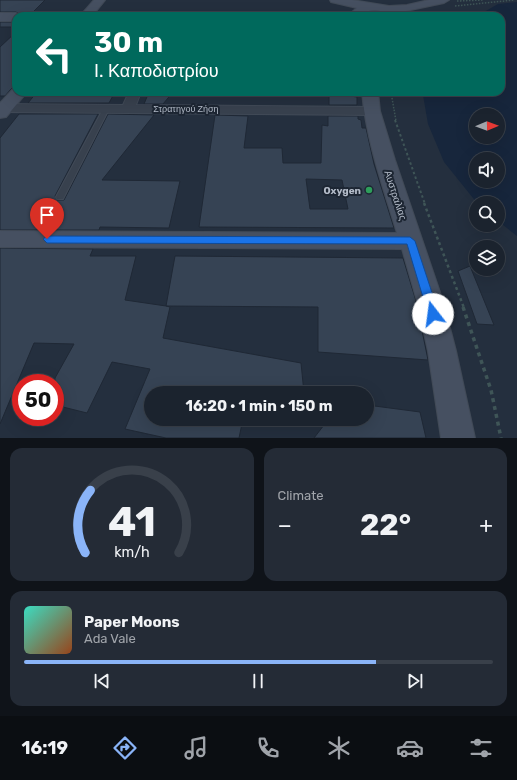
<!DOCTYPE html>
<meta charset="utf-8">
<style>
:root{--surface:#1b232e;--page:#242b36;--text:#f1f3f6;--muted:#a0a4aa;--line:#39404a;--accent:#8ab4f8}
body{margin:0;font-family:Rubik,sans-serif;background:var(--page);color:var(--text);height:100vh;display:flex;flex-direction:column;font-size:15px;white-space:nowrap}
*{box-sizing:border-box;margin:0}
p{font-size:13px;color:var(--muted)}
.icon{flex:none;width:22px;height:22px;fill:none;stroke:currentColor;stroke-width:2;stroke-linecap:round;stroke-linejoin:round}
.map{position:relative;height:438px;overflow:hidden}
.side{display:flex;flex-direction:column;gap:10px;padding:10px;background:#0f1319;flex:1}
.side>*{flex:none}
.top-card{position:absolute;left:12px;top:12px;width:493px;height:84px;border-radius:12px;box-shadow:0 4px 16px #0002,0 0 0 1px var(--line);background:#00695c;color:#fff;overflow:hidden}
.needle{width:26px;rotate:89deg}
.tools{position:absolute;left:469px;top:108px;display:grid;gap:8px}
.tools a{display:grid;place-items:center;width:36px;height:36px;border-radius:50%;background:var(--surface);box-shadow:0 4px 16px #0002,0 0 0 1px var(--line);font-size:20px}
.speed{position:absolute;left:12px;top:374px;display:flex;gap:8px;font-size:20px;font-weight:700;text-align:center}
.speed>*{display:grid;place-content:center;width:52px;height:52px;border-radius:50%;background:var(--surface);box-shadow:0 4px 16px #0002,0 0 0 1px var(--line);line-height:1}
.speed .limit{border:6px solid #d22;background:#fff;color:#111}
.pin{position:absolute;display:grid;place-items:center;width:34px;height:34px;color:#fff;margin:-41px -17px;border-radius:50% 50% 50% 0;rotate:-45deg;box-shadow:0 0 4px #0007}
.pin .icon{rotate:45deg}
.me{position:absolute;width:44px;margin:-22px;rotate:345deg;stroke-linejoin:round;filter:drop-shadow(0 0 3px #0008)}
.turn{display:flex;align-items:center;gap:14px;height:84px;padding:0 16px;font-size:18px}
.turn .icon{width:52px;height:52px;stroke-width:2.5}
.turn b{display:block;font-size:28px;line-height:34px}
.big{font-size:30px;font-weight:700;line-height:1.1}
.side .card{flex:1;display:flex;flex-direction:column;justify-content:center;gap:6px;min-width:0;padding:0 14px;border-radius:12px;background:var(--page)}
.side .dial{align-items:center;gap:0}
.dial svg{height:104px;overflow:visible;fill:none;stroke:var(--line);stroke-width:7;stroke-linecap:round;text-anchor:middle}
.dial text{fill:var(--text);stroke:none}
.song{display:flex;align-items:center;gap:12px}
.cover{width:48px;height:48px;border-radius:6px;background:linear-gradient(135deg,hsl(170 70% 55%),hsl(20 70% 35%))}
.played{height:4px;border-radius:2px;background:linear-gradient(90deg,var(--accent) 75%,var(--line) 75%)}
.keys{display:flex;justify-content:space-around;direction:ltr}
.heat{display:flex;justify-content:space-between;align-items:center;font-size:22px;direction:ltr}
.side .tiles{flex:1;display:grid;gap:10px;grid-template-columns:1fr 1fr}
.card:last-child{grid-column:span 2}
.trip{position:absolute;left:144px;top:386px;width:230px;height:40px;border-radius:20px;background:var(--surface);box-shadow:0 4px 16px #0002,0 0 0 1px var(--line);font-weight:700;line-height:40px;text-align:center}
.dock{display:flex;height:64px;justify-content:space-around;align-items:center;background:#0b0e12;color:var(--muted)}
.dock .icon{width:28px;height:28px}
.dock .current{color:var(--accent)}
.dock b{font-size:18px;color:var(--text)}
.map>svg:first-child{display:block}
</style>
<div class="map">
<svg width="517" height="438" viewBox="0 0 517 438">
<rect width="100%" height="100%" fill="#242f3e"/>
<path fill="#17263c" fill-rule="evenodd" d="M517,2v234l-19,-15v-18h-21l-33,-41 -16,-38 -5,-29v-3h78v-76h-24l21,-12zM476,115h22v22h-22zM476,159h22v22h-22z"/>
<g fill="#364354" stroke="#1f2835" fill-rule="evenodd">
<polygon points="0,0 45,0 29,16 22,16 16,12 0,12"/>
<rect x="0" y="22" width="16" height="5"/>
<polygon points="16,32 16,87 12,88 5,96 0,96 0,47"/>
<polygon points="37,92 115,92 109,103 28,103"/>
<polygon points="149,92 173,92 163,104 144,104"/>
<polygon points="329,93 357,97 357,105 329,105"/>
<polygon points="19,114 98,114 55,196 57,200 64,200 108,114 154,115 102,180 180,181 169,228 100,227 99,230 0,230 0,138"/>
<path d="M215,115l33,1 -4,32h38l1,15h38l1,-38 6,1v-10h30v3l3,1 1,8h4l8,36 20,64 -195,-1zM306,179l36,1 6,29h-38z"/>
<polygon points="0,248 93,249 90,256 136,256 125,300 166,306 175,256 403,258 416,301 428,360 318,352 318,307 166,306 170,307 163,338 301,363 304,393 282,393 263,389 263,393 151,393 151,419 243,419 239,438 166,438 125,429 150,369 112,362 87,413 55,405 55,378 74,344 34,343 0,424"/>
<polygon points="470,266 494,325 477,324 458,271"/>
<polygon points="367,405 420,412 426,438 314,438 324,425 316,419 364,419 367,421"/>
</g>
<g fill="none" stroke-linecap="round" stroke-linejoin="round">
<g stroke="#414a57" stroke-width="2">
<g id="lane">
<polygon points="343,92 361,92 373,95 370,97 346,94"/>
<polygon points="106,107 109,109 64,197 63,199 57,199 56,197 103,109"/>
</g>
</g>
<g stroke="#414a57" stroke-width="2">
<polygon id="street" points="129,92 141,92 136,105 372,107 377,108 378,111 377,114 372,115 0,112 0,104 123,105"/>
</g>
<g stroke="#414a57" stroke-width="2">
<g id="secondary">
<polygon points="94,0 105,0 92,16 80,16"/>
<path d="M330,0h22l37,6 18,-1 22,-5h20l-5,3 -43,9 3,4c-4,0 -9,1 -13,-1 -9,-4 -17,-8 -27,-2l1,3h-12l-1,-4 5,-4 -26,-6z"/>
<polygon points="0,13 16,13 21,16 16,16 16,21 0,21"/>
<polygon points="16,88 16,92 27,92 6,117 0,118 0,103 13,89"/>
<path d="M362,92h16l2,19 15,49 48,141 13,50 19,87h-34l-13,-87 -11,-50 -15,-52 -402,-2v-16l397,2c-14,-46 -31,-93 -35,-141z"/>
</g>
</g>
<g stroke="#3f5557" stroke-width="1.5" stroke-dasharray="1.5 1.5" stroke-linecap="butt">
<polyline points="457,1 484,0"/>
<polyline points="455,6 514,0"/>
<polyline points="106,13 333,14"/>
<polyline points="391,92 396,121"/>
</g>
<polyline stroke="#3f5557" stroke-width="2" stroke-dasharray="2.5 2.5" stroke-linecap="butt" points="395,120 425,204"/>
<polyline stroke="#3f5557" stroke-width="2.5" stroke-dasharray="3 3" stroke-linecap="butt" points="424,203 464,308"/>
<polyline stroke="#3f5557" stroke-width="3.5" stroke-dasharray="4 4" stroke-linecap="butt" points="463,307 491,390 501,438"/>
<use href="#lane" fill="#38414e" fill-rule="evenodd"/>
<use href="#street" fill="#38414e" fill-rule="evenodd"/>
<use href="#secondary" fill="#465061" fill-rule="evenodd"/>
</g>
<polygon fill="#1a73e8" stroke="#114b97" points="47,236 410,237 415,241 439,314 437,318 433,319 429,318 428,314 407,244 47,243 43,239"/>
<circle fill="#2e9e5b" stroke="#1d2633" stroke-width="1.5" cx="369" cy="190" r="4"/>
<g text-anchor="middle" stroke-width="4" stroke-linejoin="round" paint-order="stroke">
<g font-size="9" fill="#b4bcc9" stroke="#1d2633">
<text x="186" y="112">Στρατηγού Ζήση</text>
</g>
<g font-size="10" font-weight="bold" fill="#b4bcc9" stroke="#1d2633" text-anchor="end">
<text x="361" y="194">Oxygen</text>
</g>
<g font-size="10" fill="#b4bcc9" stroke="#1d2633">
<text transform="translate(396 195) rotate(72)" y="4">Αυστραλίας</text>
</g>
</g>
</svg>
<div class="tools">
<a><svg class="needle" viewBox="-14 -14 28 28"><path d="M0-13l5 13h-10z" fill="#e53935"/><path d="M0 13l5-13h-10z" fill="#a0a4aa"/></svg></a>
<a><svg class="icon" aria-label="sound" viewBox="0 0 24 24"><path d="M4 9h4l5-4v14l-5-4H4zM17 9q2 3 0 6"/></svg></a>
<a><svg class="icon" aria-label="search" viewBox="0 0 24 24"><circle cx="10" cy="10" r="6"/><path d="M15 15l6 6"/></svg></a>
<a><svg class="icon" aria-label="layers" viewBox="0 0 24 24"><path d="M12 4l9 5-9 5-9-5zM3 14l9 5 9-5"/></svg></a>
</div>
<div class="speed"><div class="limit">50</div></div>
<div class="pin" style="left:47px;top:239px;background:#d93025"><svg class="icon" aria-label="arrive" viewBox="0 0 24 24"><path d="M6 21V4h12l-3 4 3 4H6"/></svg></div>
<svg class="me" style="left:433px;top:314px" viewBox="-20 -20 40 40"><circle r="19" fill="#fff"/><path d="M0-13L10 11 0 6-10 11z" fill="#1a73e8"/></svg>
<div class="trip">16:20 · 1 min · 150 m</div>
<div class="top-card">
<div class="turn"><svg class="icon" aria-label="left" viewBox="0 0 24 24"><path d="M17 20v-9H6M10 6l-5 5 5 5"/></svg><div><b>30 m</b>Ι. Καποδιστρίου</div></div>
</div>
</div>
<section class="side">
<div class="tiles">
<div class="card dial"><svg viewBox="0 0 100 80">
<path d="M14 69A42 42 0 1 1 86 69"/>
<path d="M14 69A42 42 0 0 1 18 21" stroke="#8ab4f8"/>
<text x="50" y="56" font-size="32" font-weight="700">41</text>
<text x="50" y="72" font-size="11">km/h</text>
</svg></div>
<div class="card"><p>Climate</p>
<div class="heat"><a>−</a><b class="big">22°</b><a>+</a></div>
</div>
<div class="card">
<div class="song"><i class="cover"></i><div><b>Paper Moons</b><p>Ada Vale</p></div></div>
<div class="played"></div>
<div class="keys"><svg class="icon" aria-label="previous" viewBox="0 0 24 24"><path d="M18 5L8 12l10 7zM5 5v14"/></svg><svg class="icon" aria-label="pause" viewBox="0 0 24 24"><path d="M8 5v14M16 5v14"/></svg><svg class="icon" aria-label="next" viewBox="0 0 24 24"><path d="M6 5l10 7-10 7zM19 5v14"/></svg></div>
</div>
</div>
</section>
<nav class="dock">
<b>16:19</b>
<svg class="icon current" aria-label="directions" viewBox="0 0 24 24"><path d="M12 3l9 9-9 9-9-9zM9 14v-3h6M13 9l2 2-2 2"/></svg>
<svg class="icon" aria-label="music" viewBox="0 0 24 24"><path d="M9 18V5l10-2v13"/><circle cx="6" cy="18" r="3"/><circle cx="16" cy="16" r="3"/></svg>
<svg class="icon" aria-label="phone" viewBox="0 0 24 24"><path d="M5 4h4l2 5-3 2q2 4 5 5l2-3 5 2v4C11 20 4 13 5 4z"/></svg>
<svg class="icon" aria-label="climate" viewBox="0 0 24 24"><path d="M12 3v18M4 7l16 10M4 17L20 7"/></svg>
<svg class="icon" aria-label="car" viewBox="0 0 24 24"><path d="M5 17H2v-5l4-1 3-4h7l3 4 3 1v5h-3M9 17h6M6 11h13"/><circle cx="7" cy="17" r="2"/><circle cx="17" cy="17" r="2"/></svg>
<svg class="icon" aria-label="filters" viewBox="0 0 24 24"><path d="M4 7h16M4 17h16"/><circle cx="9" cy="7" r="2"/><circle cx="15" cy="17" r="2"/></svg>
</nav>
